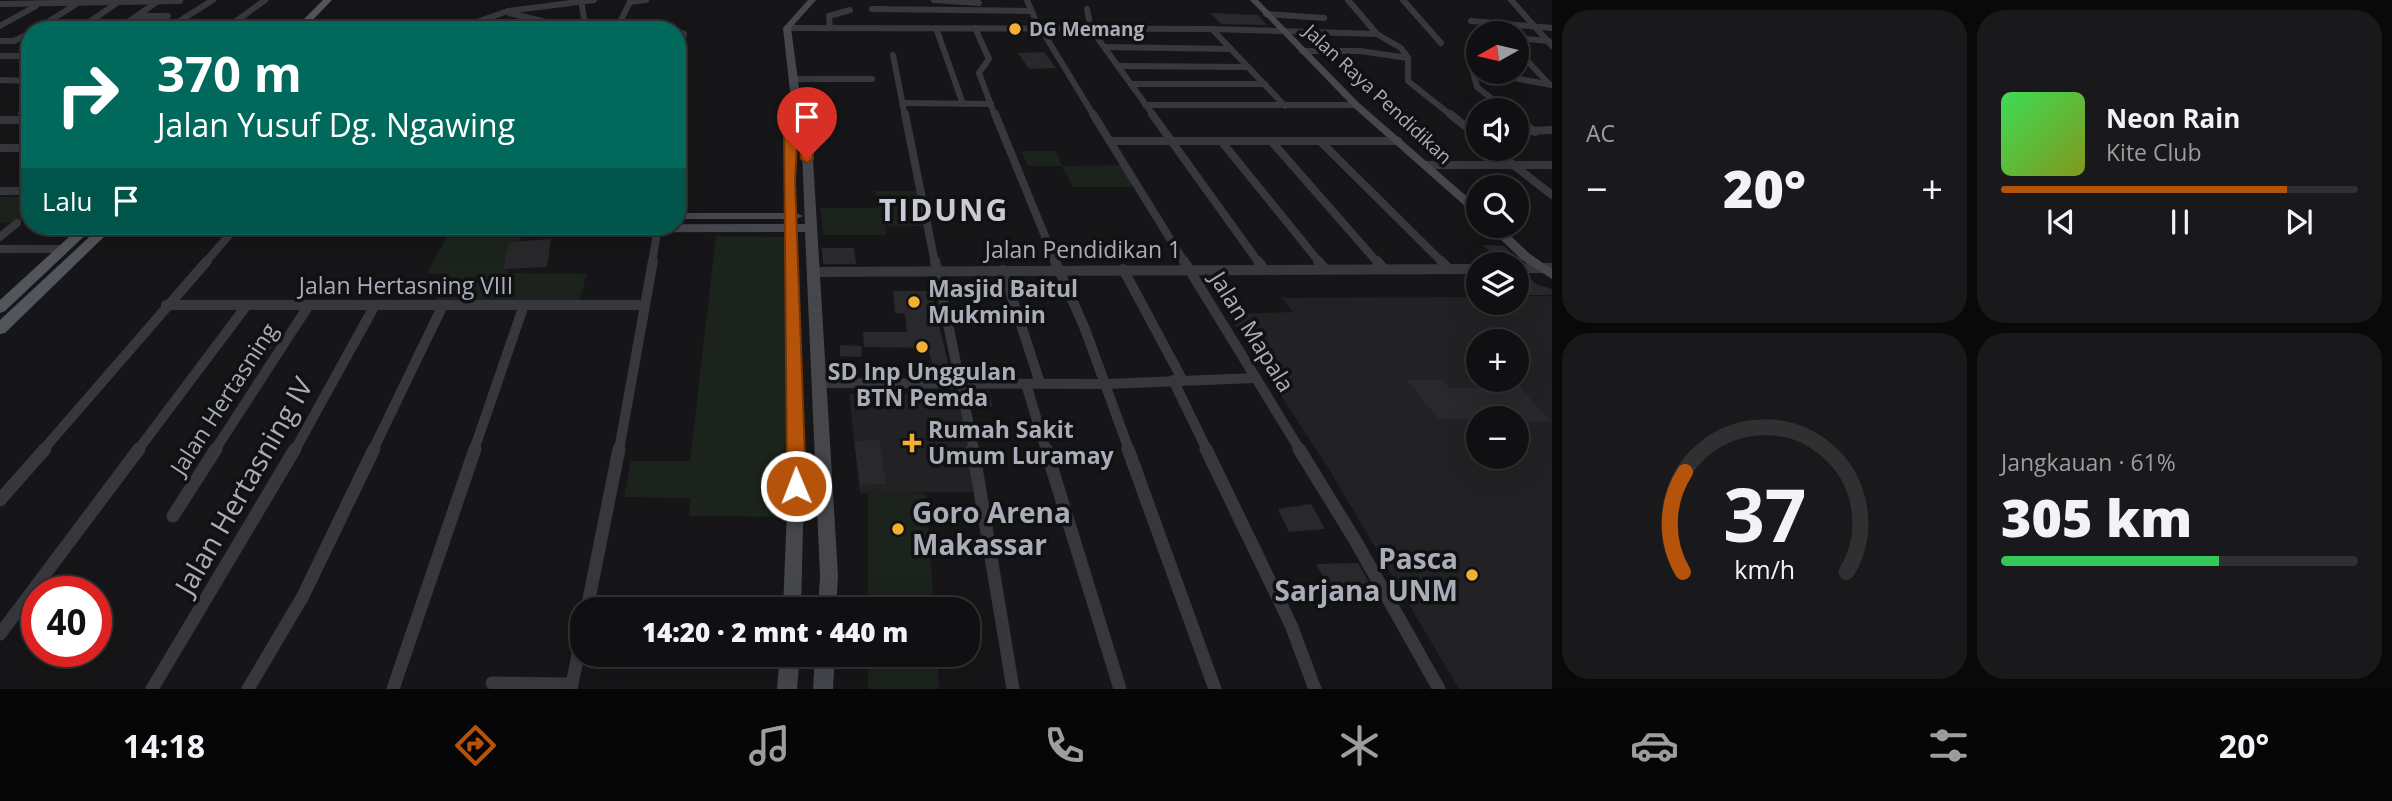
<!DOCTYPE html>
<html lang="id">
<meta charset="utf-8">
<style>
:root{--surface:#101012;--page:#19191b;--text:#f1f3f6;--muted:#9c9d9f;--line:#303032;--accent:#b45309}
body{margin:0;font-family:"Open Sans",sans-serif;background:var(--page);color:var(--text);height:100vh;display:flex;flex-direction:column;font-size:26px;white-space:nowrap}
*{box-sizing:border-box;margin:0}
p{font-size:23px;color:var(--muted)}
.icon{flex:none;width:38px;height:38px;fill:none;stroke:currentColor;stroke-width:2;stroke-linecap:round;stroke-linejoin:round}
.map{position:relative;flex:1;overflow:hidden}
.details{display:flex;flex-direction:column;gap:10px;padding:10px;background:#09090a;width:840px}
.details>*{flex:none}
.hud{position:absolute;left:21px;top:21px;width:665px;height:214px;border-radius:28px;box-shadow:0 7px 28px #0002,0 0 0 2px var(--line);background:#00695c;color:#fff;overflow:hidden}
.needle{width:46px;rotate:262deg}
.controls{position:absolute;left:1466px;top:21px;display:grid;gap:14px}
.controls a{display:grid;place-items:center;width:63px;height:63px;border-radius:50%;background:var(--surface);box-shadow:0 7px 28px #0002,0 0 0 2px var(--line);font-size:35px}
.speed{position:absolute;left:21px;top:576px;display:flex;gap:14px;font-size:35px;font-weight:700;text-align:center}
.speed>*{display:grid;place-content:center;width:91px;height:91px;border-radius:50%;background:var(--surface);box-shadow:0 7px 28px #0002,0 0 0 2px var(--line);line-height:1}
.speed .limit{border:10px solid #d22;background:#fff;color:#111}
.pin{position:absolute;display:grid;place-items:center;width:60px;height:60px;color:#fff;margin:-72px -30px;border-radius:50% 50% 50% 0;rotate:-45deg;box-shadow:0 0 7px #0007}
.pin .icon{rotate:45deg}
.me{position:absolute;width:77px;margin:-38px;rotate:359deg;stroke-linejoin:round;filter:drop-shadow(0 0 5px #0008)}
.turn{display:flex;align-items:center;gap:24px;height:147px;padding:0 21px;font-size:32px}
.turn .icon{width:91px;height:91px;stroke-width:2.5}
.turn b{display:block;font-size:49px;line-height:60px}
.then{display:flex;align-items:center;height:66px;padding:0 21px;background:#0003;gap:14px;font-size:26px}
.big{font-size:52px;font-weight:800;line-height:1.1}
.details .tile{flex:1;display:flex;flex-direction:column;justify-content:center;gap:10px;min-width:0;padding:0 24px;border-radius:28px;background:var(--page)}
.details .dial{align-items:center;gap:0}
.dial svg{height:182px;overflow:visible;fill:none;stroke:var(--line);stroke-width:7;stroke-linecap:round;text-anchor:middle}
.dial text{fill:var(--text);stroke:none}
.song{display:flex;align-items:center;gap:21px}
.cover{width:84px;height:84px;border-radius:10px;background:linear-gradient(135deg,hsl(130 70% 55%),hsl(70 70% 35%))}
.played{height:7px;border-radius:4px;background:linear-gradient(90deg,var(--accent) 80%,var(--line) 80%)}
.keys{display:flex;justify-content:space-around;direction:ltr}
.heat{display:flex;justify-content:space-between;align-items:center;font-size:38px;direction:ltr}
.charge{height:10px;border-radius:5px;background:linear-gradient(90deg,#34c759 61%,var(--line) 0)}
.details .tiles{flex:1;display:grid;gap:10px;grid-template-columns:repeat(2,1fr)}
.trip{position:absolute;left:570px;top:597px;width:410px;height:70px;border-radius:28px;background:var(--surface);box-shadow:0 7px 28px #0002,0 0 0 2px var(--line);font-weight:800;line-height:70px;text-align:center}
.tab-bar{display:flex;height:112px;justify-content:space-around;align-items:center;background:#060607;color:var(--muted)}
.tab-bar .icon{width:49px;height:49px}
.tab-bar .current{color:var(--accent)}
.tab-bar b{font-size:32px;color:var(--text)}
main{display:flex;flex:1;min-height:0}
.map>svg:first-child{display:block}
</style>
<main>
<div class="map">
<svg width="1552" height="689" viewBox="0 0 1552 689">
<rect width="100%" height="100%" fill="#161618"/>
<g fill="#222225" fill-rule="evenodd">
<path d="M1517,296h35v393h-93l-129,-218 -102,-157 65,-2 -11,-14 197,-1v6h38zM1479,341h38v39h-38zM1479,418h38v39h-38z"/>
<polygon points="957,393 982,492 860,493 849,394"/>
</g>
<g fill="#1c231d">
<polygon points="1021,151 1055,151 1063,166 1123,165 1136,187 1073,187 1062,166 1028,166"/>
<polygon points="875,191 923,191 932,226 885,226 886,235 823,235 821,208 878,208"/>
<polygon points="0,197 30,197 30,215 20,222 0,223"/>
<polygon points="448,235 522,235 507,273 587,274 578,305 433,303 448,274 427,273"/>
<polygon points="716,236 787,237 784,517 689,516 690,498 624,497 631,461 690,461"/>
<polygon points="868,490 926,494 934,609 868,609"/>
<polygon points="868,655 937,655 939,689 868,689"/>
</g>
<g fill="#29292c">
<polygon points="1210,13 1258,15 1267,25 1221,24"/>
<polygon points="1044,52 1056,68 1029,69 1018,53"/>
<polygon points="551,239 547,267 503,269 509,242"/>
<polygon points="1483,245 1504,246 1518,260 1500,261"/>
<polygon points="822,248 854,248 856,264 823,264"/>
<polygon points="1517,276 1526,276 1538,285 1552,289 1552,295 1523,295 1517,289"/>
<polygon points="893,291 931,291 950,371 934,371 928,348 864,347 863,332 907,332 905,314 895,313"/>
<polygon points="263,331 283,331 266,356 246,356"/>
<polygon points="840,345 862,346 861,357 840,356"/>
<polygon points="973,365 995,366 997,376 975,376"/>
<polygon points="1407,380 1442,380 1450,388 1499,388 1491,380 1513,380 1552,422 1517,421 1517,418 1438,419"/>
<polygon points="970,391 989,391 992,406 973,406"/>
<polygon points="879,440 886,484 860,485 854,441"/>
<polygon points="1311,504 1325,529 1289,532 1278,509"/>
<polygon points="1358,563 1372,588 1330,589 1316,564"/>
</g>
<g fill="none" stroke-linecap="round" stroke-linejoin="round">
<g stroke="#37383d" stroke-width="6">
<polyline points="581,0 586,30"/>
<polyline points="934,0 979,3"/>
<polyline points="1027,0 1035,19 1094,116"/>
<polyline points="1348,0 1377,34 1401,48 1408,58"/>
<polyline points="1403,0 1441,43"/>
<polyline points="1511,0 1552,46"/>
<polyline points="630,2 646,0"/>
<polyline points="0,4 180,1"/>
<polyline points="872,9 1030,11"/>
<polyline points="1087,9 1091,29 1154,116"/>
<polyline points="509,13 546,22 526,30"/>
<polyline points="1266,14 1324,18"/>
<polyline points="137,16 168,16"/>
<polyline points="1471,21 1552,28"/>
<polyline points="178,22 213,0"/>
<polyline points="235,22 265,0"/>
<polyline points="0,26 36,6"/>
<polyline points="787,28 1212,29 1377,34"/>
<polyline points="830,28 829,16 850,10"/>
<polyline points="936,28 963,104"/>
<polyline points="975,28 989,59 979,73 995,116"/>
<polyline points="1212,29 1285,106"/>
<polyline points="35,30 75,5"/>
<polyline points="78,30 118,2"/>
<polyline points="117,30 158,1"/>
<polyline points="197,30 205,24"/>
<polyline points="454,30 508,11 594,0"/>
<polyline points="616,30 631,0"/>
<polyline points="677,32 684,34 677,66"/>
<polyline points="1517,38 1549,41"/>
<polyline points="0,41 14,41 30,33"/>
<polyline points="1105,47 1231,49"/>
<polyline points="1517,50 1549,84"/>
<polyline points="1302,51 1360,51 1408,58"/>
<polyline points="893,55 905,116"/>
<polyline points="0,56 30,56"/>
<polyline points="1469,56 1477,87 1506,110"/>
<polyline points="1408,58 1408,81 1452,116"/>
<polyline points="1119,66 1248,67"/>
<polyline points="1481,72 1552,85"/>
<polyline points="793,79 872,79"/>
<polyline points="0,80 30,81"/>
<polyline points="1131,84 1265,84"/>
<polyline points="902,103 991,104"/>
<polyline points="1145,105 1356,105"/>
<polyline points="21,113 30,107"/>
</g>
<g stroke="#37383d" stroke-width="8">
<polyline points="905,114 935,263"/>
<polyline points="995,114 1056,263"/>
<polyline points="1093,114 1185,263"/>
<polyline points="1152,114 1259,263"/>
<polyline points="1450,114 1479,137"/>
<polyline points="1517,119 1535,132"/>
<polyline points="0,120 30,120"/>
<polyline points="1517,132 1552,130"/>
<polyline points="1110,141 1398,141"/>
<polyline points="1222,142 1320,263"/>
<polyline points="1272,142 1378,263"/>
<polyline points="1322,143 1443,263"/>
<polyline points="0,148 30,148"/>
<polyline points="1493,149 1552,195"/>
<polyline points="1426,165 1552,165"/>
<polyline points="0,191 30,191"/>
<polyline points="0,237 17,223"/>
<polyline points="0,249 62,249"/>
<polyline points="205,263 237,226"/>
<polyline points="652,263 658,227"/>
</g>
<g stroke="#37383d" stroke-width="10">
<polyline points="935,261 974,450"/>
<polyline points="1055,261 1085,329 1129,450"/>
<polyline points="1184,261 1300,450"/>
<polyline points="1258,261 1264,269"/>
<polyline points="1318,261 1325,269"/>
<polyline points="1377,261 1384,269"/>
<polyline points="1441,261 1449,269"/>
<polyline points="1517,268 1552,268"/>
<polyline points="1123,269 1182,379"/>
<polyline points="1003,270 1040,383"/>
<polyline points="813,272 1479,269"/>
<polyline points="166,305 645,305"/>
<polyline points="1173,380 1207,450"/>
<polyline points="820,383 1106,384 1256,378"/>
<polyline points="1026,384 1046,450"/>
<polyline points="43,450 207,261"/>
<polyline points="138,450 247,305"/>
<polyline points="215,450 309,305"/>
<polyline points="295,450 375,305"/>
<polyline points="373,450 443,305"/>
<polyline points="474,450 524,305"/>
<polyline points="619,450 653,261"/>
</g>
<g stroke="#37383d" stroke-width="13">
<polyline points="973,449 1013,689"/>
<polyline points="1046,449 1120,689"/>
<polyline points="1128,449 1215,689"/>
<polyline points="1206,449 1291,625 1315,689"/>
<polyline points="1299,449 1355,540 1439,689"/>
<polyline points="0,500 45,449"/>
<polyline points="173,516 216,449"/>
<polyline points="587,609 619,449"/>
<polyline points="0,634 139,449"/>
<polyline points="492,683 572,684"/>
<polyline points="152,689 295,449"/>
<polyline points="248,689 303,596 374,449"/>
<polyline points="393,689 475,449"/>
<polyline points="571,689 583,631"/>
</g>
<g fill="#45474d" fill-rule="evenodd">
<path d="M808,0h8l-25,28 12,89 8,9 27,450 -2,33h-18l2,-33 -15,-344h-9l8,254 -3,123h-18l5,-123 -4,-254 -680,1 -6,-4 5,-3 681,-2v-5h-107v-6h107l1,-86 8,-9 -10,-90zM798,124l3,3 4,97h-9v-5l7,-3 -7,-3 -1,-86z"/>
<polygon points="1250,0 1258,0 1359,103 1479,207 1479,216 1475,215 1353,107"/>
<polygon points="1487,226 1500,226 1530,254 1552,269 1552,279 1522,260"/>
<polygon points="780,654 800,654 797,689 777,689"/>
<polygon points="815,654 835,654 833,689 813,689"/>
</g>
<g fill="#53555c" fill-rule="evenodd">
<polygon points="323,0 332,0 303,30 293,30"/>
<polygon points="81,226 95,226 5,311 0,313 0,300"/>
<polygon points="101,226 115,226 5,333 0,334 0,320"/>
</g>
</g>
<polygon fill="#b45309" stroke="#753606" stroke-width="2" points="798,114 812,126 813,159 807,163 801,159 798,124 795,181 806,486 796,494 787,486 784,127"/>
<g fill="#f2b134" stroke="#111113" stroke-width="2.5">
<circle cx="1015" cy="29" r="7"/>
<circle cx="914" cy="302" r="7"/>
<circle cx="922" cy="347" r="7"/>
<path d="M908.5 432.5h7v7h7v7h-7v7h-7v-7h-7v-7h7z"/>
<circle cx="898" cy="529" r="7"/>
<circle cx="1472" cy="575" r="7"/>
</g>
<g text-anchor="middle" stroke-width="7" stroke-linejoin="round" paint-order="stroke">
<g font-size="19" font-weight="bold" fill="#a8adb8" stroke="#111113" text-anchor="start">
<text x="1029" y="36">DG Memang</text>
</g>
<g font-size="19" fill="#a8adb8" stroke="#111113">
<text transform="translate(1378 94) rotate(43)" y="7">Jalan Raya Pendidikan</text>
</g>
<g font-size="23" fill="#a8adb8" stroke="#111113">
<text x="1083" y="258">Jalan Pendidikan 1</text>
<text x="406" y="294">Jalan Hertasning VIII</text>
<text transform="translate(1252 332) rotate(58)" y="8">Jalan Mapala</text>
<text transform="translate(224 399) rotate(-57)" y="8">Jalan Hertasning</text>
</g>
<g font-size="23" font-weight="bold" fill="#a8adb8" stroke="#111113" text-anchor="start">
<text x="928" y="297">Masjid Baitul<tspan x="928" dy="26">Mukminin</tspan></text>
<text x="922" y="380" text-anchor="middle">SD Inp Unggulan<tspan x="922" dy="26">BTN Pemda</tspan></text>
<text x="928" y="438">Rumah Sakit<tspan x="928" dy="26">Umum Luramay</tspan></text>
</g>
<g font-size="28" fill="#a8adb8" stroke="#111113">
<text transform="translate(244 486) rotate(-60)" y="10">Jalan Hertasning IV</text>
</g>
<g font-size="28" font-weight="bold" fill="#a8adb8" stroke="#111113" text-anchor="start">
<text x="912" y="523">Goro Arena<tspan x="912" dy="32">Makassar</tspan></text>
<text x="1458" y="569" text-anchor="end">Pasca<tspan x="1458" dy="32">Sarjana UNM</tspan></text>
</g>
<g font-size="30" font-weight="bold" letter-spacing="2" fill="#c9ccd4" stroke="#111113">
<text x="944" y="221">TIDUNG</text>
</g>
</g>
</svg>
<div class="controls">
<a><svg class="needle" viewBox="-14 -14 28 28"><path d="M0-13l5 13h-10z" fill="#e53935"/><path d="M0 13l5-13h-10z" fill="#9c9d9f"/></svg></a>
<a><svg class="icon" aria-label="sound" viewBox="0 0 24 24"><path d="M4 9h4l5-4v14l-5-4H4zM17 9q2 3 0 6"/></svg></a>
<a><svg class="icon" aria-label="search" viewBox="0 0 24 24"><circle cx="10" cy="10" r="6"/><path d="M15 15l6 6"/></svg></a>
<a><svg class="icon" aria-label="layers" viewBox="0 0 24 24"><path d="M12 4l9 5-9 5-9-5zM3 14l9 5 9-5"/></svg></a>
<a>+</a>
<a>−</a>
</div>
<div class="speed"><div class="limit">40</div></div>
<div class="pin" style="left:807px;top:159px;background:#d93025"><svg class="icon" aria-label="arrive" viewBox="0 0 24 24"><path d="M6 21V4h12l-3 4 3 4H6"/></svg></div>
<svg class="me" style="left:796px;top:486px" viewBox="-20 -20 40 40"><circle r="17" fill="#b45309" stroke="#fff" stroke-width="3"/><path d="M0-11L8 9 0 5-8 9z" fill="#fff"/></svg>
<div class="trip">14:20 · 2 mnt · 440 m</div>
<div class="hud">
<div class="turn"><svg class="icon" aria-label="right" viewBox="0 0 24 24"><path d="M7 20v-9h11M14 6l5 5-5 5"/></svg><div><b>370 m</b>Jalan Yusuf Dg. Ngawing</div></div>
<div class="then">Lalu<svg class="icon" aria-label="arrive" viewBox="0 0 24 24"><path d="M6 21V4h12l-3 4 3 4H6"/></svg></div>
</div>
</div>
<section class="details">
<div class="tiles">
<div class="tile"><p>AC</p>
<div class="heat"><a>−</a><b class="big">20°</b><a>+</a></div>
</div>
<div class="tile">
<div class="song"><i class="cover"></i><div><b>Neon Rain</b><p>Kite Club</p></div></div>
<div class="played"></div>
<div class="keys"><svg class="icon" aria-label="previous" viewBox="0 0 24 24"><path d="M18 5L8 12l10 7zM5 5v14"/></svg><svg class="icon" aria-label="pause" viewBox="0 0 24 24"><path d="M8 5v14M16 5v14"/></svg><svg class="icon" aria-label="next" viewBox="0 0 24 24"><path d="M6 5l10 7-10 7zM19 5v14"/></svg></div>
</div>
<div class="tile dial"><svg viewBox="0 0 100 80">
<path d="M14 69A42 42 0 1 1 86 69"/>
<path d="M14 69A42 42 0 0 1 15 25" stroke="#b45309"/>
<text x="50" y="56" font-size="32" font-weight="700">37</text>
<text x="50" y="72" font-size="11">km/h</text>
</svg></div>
<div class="tile"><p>Jangkauan · 61%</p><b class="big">305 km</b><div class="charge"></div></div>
</div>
</section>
</main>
<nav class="tab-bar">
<b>14:18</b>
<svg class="icon current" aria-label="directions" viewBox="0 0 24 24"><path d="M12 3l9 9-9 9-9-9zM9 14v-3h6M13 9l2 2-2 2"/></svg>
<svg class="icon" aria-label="music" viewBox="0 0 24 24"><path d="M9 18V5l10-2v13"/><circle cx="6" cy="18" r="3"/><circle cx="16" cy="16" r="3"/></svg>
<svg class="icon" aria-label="phone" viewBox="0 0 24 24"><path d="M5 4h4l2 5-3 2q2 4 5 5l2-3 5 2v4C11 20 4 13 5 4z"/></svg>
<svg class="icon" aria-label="climate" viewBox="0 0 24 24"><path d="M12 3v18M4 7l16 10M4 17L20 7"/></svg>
<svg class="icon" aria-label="car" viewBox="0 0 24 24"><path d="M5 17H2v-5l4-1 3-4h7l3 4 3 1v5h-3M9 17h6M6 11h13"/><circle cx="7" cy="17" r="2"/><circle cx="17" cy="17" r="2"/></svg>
<svg class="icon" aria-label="filters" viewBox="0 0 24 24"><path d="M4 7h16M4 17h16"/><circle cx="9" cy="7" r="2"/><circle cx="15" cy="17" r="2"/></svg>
<b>20°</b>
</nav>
